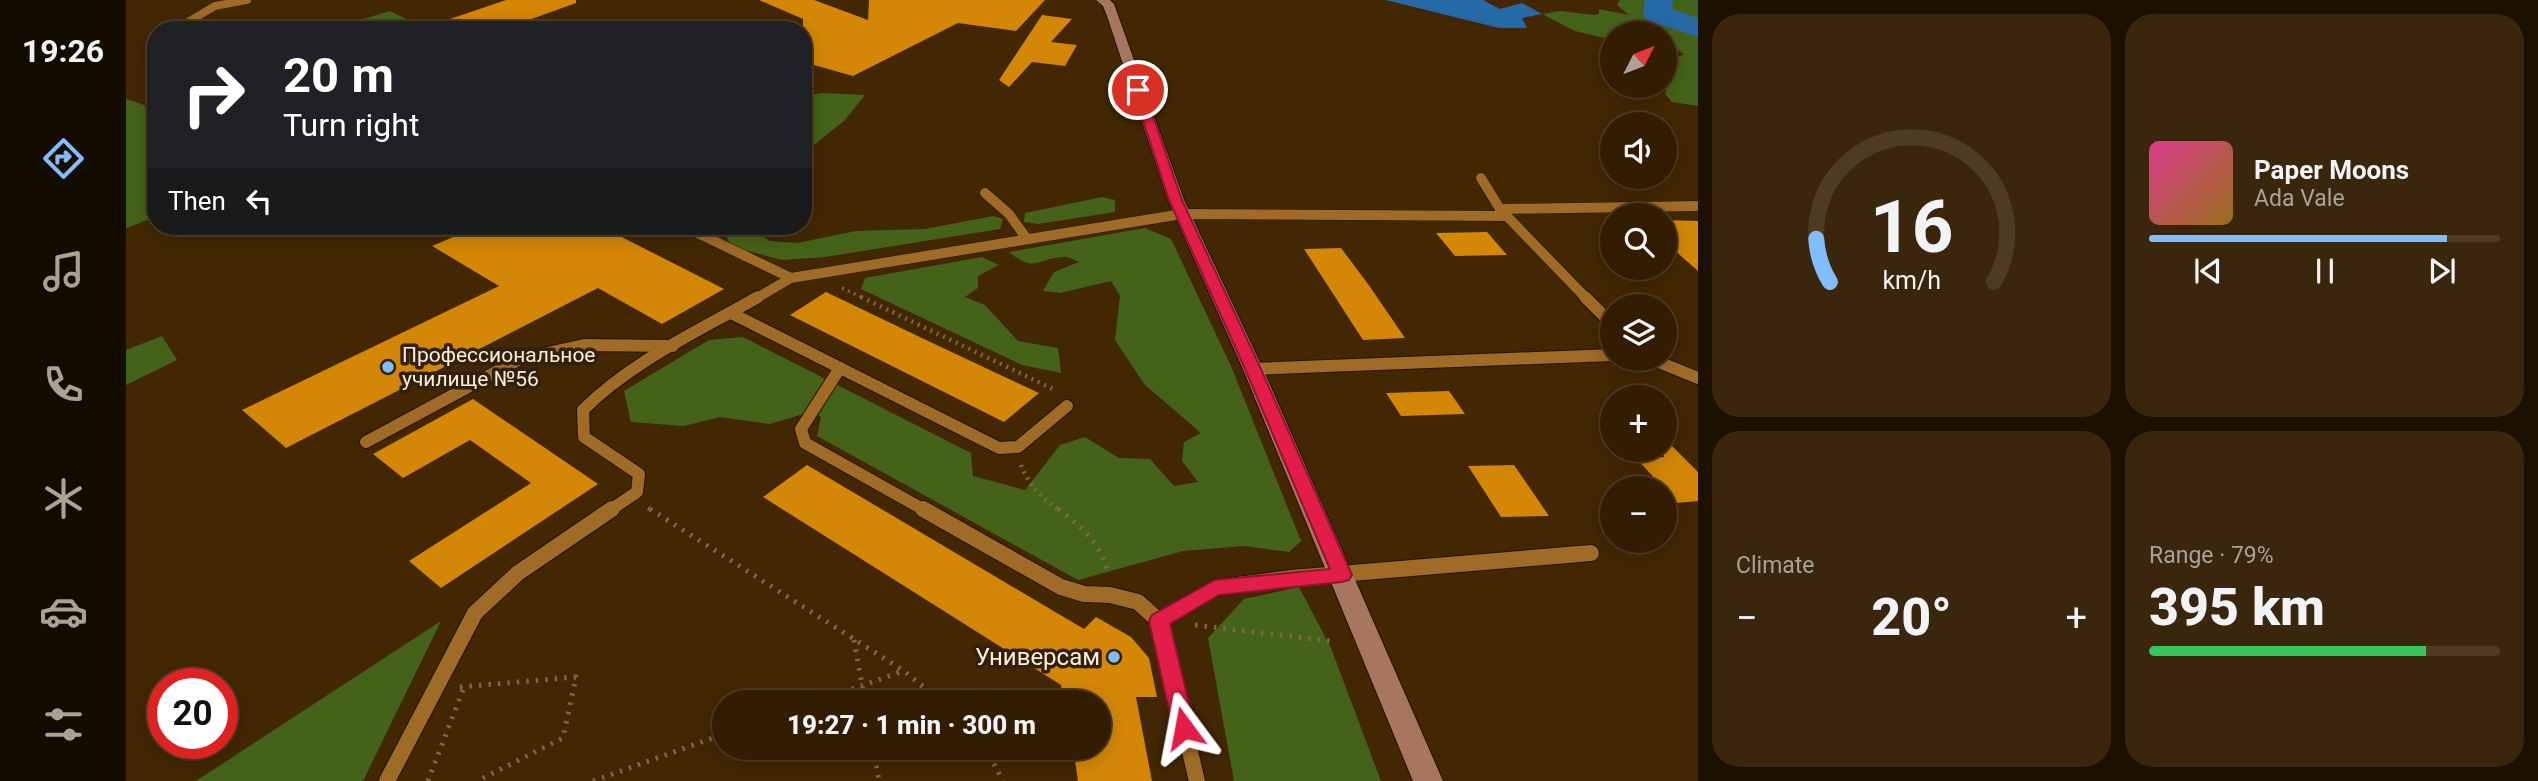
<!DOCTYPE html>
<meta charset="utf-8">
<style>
:root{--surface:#321d02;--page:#3a260c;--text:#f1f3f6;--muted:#a8a299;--line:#4d3b24;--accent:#80bdfa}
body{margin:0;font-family:Roboto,sans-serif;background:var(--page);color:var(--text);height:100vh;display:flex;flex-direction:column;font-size:26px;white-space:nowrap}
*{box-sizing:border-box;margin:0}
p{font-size:23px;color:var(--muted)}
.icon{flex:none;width:38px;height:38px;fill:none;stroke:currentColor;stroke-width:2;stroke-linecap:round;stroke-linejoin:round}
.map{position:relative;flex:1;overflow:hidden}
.sheet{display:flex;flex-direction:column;gap:14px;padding:14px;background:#1c1001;width:840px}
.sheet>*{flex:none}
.hud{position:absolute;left:21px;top:21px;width:665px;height:214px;border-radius:28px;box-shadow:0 4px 18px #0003,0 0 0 2px var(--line);background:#202124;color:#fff;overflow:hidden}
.needle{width:46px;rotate:48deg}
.buttons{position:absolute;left:1474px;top:21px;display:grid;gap:14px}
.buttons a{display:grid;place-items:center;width:77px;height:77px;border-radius:50%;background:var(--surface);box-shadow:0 4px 18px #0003,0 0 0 2px var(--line);font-size:35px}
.speed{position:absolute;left:21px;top:668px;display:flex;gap:14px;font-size:35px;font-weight:700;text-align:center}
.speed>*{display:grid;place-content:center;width:91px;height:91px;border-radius:50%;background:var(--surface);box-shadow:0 4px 18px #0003,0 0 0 2px var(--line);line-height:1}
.speed .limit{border:10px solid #d22;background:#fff;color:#111}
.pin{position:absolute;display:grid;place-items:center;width:60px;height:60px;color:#fff;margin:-30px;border:4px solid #fff;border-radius:50%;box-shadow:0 2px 7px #0007}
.me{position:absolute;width:77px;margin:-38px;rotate:347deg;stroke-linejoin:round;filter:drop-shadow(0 0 5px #0008)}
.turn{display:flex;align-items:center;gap:24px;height:147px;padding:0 21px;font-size:32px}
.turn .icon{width:91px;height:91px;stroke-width:2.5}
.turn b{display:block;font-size:49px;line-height:60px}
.then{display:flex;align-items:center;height:66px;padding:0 21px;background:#0003;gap:14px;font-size:26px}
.big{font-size:52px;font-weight:800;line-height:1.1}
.sheet .card{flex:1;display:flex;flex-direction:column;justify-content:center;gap:10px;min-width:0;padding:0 24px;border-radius:28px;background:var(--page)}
.sheet .dial{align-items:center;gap:0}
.dial svg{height:182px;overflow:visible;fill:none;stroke:var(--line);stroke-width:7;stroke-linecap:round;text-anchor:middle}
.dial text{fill:var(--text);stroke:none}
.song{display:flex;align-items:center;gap:21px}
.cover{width:84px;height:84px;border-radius:10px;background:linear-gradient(135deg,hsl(330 70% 55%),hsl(40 70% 35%))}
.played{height:7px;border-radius:4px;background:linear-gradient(90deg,var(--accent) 85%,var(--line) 85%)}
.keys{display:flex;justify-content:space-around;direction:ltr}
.heat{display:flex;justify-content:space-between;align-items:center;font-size:38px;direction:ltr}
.charge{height:10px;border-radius:5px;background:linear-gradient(90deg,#34c759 79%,var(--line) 0)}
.sheet .tiles{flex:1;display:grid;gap:14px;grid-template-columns:repeat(2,1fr)}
.trip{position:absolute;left:586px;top:690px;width:399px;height:70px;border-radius:35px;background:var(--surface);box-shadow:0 4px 18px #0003,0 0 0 2px var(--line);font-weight:800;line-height:70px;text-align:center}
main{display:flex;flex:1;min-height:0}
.menu{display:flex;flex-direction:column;width:126px;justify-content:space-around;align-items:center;background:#140c01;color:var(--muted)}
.menu .icon{width:49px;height:49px}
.menu .active{color:var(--accent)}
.menu b{font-size:32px;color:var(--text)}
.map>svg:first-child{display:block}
</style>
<main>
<nav class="menu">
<b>19:26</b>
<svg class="icon active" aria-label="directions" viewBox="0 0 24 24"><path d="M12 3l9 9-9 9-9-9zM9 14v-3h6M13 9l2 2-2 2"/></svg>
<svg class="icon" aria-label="music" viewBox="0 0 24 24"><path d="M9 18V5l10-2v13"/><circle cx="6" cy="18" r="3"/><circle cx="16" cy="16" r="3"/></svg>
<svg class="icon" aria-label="phone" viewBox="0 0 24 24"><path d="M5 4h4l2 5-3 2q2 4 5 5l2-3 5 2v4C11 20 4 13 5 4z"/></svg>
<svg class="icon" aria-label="climate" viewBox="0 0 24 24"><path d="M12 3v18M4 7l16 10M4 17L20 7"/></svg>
<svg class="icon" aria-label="car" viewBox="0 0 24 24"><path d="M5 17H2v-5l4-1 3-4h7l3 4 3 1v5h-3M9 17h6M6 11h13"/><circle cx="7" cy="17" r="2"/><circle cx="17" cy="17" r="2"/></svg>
<svg class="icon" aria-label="filters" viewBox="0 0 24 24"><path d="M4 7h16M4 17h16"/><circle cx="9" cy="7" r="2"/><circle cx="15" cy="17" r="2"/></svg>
</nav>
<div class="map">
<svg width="1572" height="781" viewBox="0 0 1572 781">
<rect width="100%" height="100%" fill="#422702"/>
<g fill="#456318">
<polygon points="1494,0 1572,0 1572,106 1546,102 1539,94 1543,77 1538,64 1558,54 1549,48 1538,47 1538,33 1486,33 1486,40 1449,31 1416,14 1434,11 1468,15 1473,14 1473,9 1503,15 1491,5"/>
<polygon points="264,11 303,30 201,30"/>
<polygon points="696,93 739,95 719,120 677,154 677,96"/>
<polygon points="0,99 30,109 30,217 0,228"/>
<polygon points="976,197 989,200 989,212 912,224 898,222 899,213"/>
<polygon points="867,216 877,219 874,229 699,257 656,260 606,247 598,232 625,229 644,241 671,243 730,231 799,229"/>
<path d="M1019,228l26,11 60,127 70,175 -12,11 -46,-6 -60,5 -105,29 -261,-144 4,-19 -8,-6 -43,13 -50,-7 -36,9 -53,-4 -7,-31 85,-51 34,-3 228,116 2,23 52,14 35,-45 25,-8 34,21 31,1 24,27 24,-4 -16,-21 2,-19 17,-9 -57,-49 -29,-44 5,-44 -9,-15 -51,12 -17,-2 11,-19 25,-10c-5,-2 -12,-6 -16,-5 -26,1 -27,17 -54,-5z"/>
<polygon points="856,257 873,265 852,276 852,288 839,297 859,305 892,341 932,348 935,373 896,365 735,289 739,278"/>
<polygon points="36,336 51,360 0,385 0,350"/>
<polygon points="1173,587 1205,648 1255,781 1108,781 1082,638 1118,599"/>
<polygon points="315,621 237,781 70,781"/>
</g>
<polygon fill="#256aa7" points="1260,0 1357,0 1374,9 1396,3 1416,14 1396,18 1401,28 1373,28"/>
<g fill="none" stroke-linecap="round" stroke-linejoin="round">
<polygon fill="#256aa7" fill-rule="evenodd" points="1519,0 1547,0 1546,9 1572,18 1572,37 1521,20 1517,14"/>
</g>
<g fill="#d48707">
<polygon points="380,0 450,0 450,3 375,30 357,30 324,19"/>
<polygon points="633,0 688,0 742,20 743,0 919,0 890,31 832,23 727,76 677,62 677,19"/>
<polygon points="916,15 946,19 925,42 951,45 939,66 906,62 883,87 873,80"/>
<polygon points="1538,220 1572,221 1572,271 1538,241"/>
<polygon points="353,226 474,226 598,289 536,324 472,288 160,448 116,410 373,286 306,246"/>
<polygon points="1361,232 1381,255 1329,256 1310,233"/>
<polygon points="1215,248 1242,284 1279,338 1237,340 1178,249"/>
<polygon points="700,292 800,340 913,393 878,422 664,315"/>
<polygon points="1323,391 1339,414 1275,416 1260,393"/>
<polygon points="347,399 472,484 315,588 283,561 405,483 344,440 277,478 247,454"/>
<polygon points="1538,438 1572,472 1572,501 1551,503 1511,459 1538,457"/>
<polygon points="681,465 958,629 970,617 1005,637 1023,658 1031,697 1010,697 1026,781 952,781 947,747 973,747 973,702 937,702 935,685 637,497"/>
<polygon points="1388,465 1423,516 1375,517 1342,466"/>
</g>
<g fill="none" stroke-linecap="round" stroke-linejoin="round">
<g stroke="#221200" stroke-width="9">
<polyline id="lane-far3" points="62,22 89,6 121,0"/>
</g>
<g stroke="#221200" stroke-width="11">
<g id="lane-far2">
<polyline points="1355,178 1374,209 1461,299"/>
<polyline points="859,193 883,214 901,239"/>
<polyline points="1374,209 1572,206"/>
<polyline points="557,226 665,278"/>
<polyline points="629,299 665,278 1056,214 1381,216"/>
</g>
</g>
<g stroke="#221200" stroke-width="14">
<g id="lane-far1">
<polyline points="1459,297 1486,324"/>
<polyline points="605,313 873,448 892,447 941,406"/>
<polyline points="1525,359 1572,378"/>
<polyline points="714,368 675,429 679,443 800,511"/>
<polyline points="1127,369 1486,355"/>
<polyline points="240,442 394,359 458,345 547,346"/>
<path d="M483,511l28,-19 2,-18 -55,-37 -1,-27c49,-49 116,-79 175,-113"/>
</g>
</g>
<g stroke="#221200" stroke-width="18">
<g id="lane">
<polyline points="797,509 935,587 958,594 984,595 1012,602 1033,621"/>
<polyline points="261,781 349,613 392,573 486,509"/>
<polyline points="1071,781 1033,621 1089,588 1166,578 1465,553"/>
</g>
</g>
<g stroke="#221200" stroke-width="2">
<polygon id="secondary" points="970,0 984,0 988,4 1058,200 1137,369 1317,781 1287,781 1117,369 1042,200 981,16 977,6"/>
</g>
<polyline stroke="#7d6646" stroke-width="3.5" stroke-dasharray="2 4.5" stroke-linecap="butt" points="716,288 739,299"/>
<g stroke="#7d6646" stroke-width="4.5" stroke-dasharray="2 5" stroke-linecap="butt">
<polyline points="735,297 929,390"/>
<path d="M895,465c8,21 21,33 39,46"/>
<polyline points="522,508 527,511"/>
</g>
<g stroke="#7d6646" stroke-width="5" stroke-dasharray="2.5 7" stroke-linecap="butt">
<polyline points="524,509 778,671 816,702"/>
<path d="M932,509c25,19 43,34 50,65"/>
<polyline points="1069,625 1204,641"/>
<polyline points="728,640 739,702"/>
<polyline points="334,687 450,677 437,738 351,781"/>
<polyline points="690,702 777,671"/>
<polyline points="747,747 753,781"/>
<polyline points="859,747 877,781"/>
<polyline points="302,781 338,687"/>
<polyline points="467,781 598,734"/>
</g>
<use href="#lane-far3" stroke="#9f6b27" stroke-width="8"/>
<use href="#lane-far2" stroke="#9f6b27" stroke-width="10"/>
<use href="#lane-far1" stroke="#9f6b27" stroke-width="12"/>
<use href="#lane" stroke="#9f6b27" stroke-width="16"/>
<use href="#secondary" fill="#a87560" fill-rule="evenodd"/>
</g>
<polygon fill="#e11d48" stroke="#92132f" stroke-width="2" points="1012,87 1018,90 1056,200 1135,369 1226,575 1223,580 1216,582 1093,595 1044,624 1069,728 1066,734 1058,737 1051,734 1047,728 1023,621 1026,615 1089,580 1204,569 1119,369 1043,200 1007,90"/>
<g fill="#80bdfa" stroke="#31200b" stroke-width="2.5">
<circle cx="262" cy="367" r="7"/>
<circle cx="988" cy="657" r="7"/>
</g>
<g text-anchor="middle" stroke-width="7" stroke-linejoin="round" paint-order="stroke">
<g font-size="21" fill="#feedda" stroke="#31200b" text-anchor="start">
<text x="276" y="362">Профессиональное<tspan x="276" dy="24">училище №56</tspan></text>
</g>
<g font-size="24" fill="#feedda" stroke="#31200b" text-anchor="end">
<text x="974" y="665">Универсам</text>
</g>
</g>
</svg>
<div class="buttons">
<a><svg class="needle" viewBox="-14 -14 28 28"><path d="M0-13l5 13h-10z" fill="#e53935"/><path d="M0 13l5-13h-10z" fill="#a8a299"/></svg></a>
<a><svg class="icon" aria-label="sound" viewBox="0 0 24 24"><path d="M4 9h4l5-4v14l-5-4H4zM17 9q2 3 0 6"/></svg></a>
<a><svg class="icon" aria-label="search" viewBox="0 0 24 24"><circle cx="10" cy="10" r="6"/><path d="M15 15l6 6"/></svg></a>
<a><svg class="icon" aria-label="layers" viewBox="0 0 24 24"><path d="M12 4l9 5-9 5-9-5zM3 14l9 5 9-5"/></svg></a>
<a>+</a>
<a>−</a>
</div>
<div class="speed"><div class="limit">20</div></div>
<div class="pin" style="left:1012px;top:90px;background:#d93025"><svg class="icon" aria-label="arrive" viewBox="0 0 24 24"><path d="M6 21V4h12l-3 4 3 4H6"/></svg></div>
<svg class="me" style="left:1058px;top:728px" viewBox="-20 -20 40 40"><path d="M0-17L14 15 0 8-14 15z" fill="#e11d48" stroke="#fff" stroke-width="4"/></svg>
<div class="trip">19:27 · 1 min · 300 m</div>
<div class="hud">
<div class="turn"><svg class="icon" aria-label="right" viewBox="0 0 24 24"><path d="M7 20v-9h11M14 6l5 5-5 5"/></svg><div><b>20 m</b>Turn right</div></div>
<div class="then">Then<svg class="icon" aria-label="left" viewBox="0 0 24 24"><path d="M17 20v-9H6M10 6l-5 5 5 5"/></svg></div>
</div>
</div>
<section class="sheet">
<div class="tiles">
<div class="card dial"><svg viewBox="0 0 100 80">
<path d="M14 69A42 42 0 1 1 86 69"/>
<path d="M14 69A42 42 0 0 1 8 50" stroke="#80bdfa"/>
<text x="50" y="56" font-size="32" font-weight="700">16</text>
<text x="50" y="72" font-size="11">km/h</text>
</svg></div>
<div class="card">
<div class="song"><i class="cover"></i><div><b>Paper Moons</b><p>Ada Vale</p></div></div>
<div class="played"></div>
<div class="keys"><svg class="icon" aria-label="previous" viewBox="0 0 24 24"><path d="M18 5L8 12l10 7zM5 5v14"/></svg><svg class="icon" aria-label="pause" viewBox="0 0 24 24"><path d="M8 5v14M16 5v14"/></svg><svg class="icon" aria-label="next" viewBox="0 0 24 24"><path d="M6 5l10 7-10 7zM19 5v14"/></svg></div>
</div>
<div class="card"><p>Climate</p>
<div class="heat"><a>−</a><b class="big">20°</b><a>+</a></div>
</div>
<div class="card"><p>Range · 79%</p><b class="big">395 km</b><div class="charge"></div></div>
</div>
</section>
</main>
